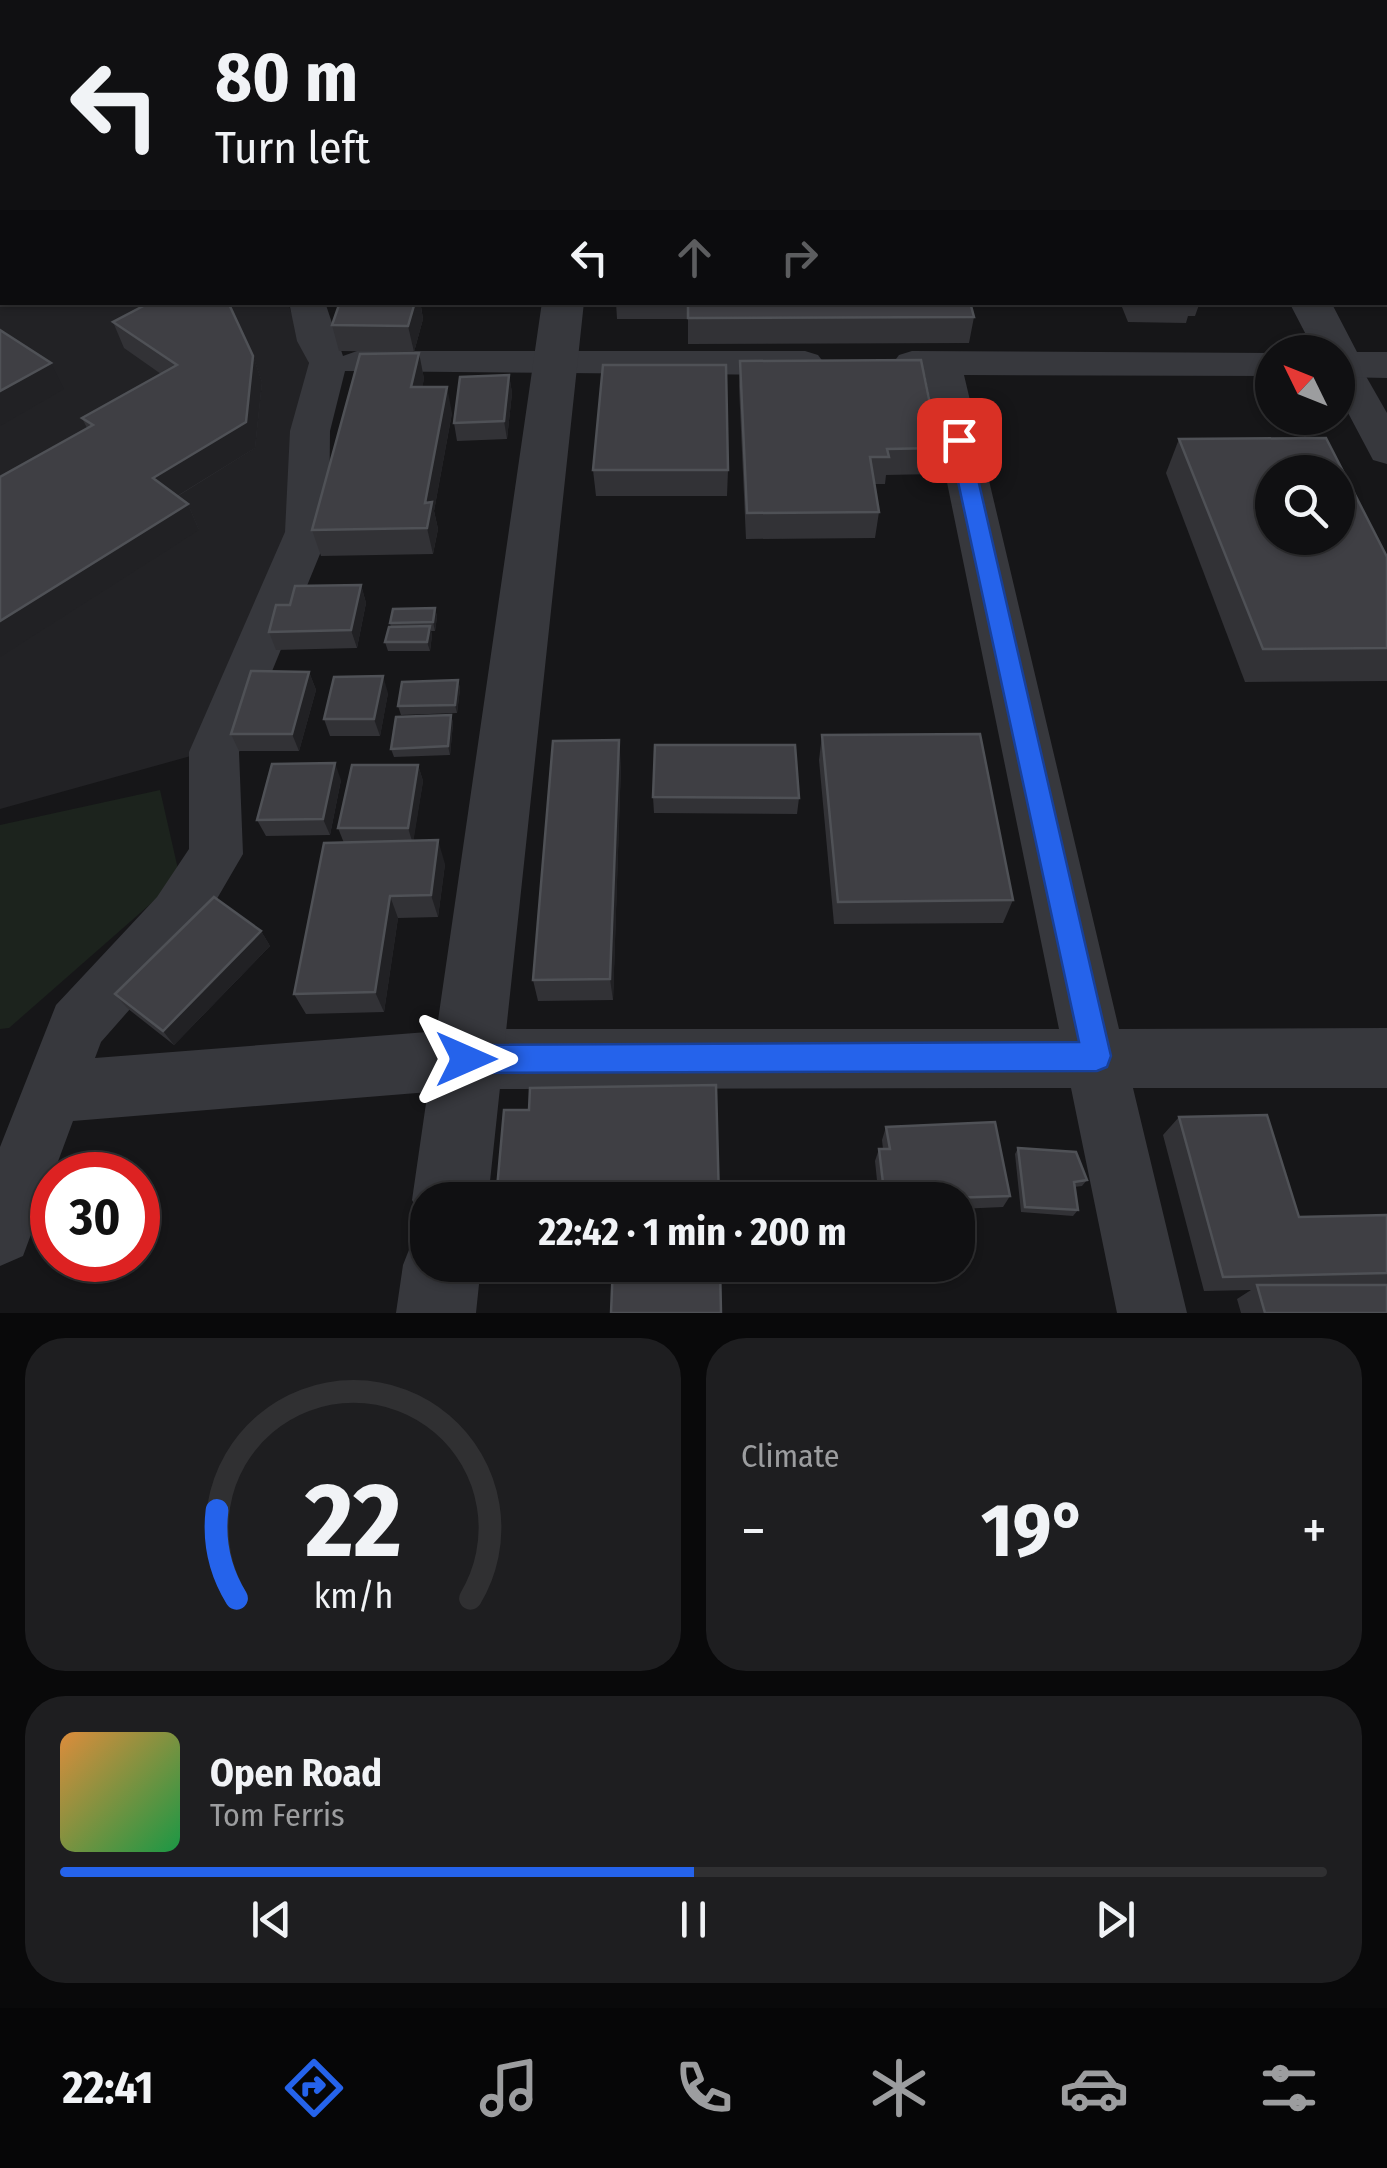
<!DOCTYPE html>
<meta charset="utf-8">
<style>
:root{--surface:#101012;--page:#1e1e20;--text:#f1f3f6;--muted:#9c9d9f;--line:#303032;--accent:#2563eb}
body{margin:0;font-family:"Fira Sans Condensed",sans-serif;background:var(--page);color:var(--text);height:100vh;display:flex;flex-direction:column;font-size:38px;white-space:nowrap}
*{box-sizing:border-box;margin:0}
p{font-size:32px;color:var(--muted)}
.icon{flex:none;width:55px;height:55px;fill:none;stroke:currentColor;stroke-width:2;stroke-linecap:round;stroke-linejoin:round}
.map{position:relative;height:1313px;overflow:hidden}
.side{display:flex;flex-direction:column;gap:25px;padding:25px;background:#09090a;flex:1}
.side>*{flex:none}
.banner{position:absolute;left:0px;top:0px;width:1388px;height:305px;box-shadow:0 2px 8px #0004,0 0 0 2px var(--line);background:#101012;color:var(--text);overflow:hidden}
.needle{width:65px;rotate:313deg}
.buttons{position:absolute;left:1255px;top:335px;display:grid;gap:20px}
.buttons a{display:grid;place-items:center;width:100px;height:100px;border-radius:50%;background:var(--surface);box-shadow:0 2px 8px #0004,0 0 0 2px var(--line);font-size:50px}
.speed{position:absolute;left:30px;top:1152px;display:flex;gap:20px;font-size:50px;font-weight:700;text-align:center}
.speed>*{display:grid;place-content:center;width:130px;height:130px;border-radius:50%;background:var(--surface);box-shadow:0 2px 8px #0004,0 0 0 2px var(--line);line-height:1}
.speed .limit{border:15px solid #d22;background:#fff;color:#111}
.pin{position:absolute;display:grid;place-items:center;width:85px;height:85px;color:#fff;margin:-42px;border-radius:20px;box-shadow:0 5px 15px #0006}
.me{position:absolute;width:110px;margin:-55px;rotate:90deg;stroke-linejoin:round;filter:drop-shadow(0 0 8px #0008)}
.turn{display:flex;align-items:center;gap:35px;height:210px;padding:0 50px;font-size:45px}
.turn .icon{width:130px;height:130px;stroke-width:2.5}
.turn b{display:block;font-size:70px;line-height:85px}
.lanes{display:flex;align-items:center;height:95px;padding:0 50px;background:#0003;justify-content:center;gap:50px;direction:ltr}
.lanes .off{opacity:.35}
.big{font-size:75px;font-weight:700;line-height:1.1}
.side .card{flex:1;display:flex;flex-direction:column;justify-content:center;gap:15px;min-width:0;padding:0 35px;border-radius:40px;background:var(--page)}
.side .dial{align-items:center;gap:0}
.dial svg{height:260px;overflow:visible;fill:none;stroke:var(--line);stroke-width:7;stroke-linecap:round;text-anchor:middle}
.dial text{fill:var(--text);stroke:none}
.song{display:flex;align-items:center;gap:30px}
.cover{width:120px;height:120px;border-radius:15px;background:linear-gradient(135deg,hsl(30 70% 55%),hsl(140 70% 35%))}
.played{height:10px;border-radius:5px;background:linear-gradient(90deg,var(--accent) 50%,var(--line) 50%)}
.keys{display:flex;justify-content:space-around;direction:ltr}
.heat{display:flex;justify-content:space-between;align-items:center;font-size:55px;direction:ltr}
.side .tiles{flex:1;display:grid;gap:25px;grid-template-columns:1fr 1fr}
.card:last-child{grid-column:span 2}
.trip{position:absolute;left:410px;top:1182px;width:565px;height:100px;border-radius:40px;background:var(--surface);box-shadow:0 2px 8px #0004,0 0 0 2px var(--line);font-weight:700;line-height:100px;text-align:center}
.dock{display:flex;height:160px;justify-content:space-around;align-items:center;background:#060607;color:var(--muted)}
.dock .icon{width:70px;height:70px}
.dock .active{color:var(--accent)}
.dock b{font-size:45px;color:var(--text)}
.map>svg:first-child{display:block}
</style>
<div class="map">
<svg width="1387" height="1313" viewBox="0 0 1387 1313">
<rect width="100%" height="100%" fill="#161618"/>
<polygon fill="#222225" points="0,91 2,302 288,303 313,375 295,528 198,754 0,809"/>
<polygon fill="#1c231d" points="160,790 180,878 9,1028 0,1029 0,825"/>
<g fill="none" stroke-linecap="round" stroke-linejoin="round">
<rect fill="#37383d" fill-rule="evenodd" x="0" y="114" width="2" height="10"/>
<g fill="#37383d" fill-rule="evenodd">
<polygon points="274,0 300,0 301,2 275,2"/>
<polygon points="0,68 2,69 2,87 0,86"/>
<polygon points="289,302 325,302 343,356 357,351 805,351 818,355 824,363 818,371 805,375 345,371 330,431 329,532 239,752 243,854 197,933 101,1042 95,1058 466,1029 1059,1029 925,375 899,371 893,363 899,355 912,351 1272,353 1272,376 964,375 1119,1029 1387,1028 1387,1088 1133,1088 1187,1313 1117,1313 1071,1088 466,1089 73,1121 23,1256 0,1266 0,1147 56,1005 157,897 189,849 189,752 285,532 290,431 309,363 297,341"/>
<polygon points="1338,353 1355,357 1387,413 1387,464 1373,460 1338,394"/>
</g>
<g fill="#37383d" fill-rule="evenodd">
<rect x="584" y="0" width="30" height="2"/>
<polygon points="852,0 882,0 883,2 853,2"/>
<polygon points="542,302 584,302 488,1200 428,1200 428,1229 412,1200"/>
<polygon points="1289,302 1331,302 1357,352 1387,352 1387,378 1338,377 1338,352 1315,352"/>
<polygon points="428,1232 428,1265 481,1265 476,1313 396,1313 403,1265 414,1237"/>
</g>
</g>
<g fill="#323236">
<polygon points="0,0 65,0 62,2 2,2 2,16 0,15"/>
<polygon points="114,0 150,0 147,2"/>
<rect x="782" y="0" width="48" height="2"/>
<polygon points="1172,0 1234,0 1234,2 1174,2"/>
<polygon points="1238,0 1387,0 1387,31 1385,31 1385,2 1239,2"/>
<polygon points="1385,36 1387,37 1387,143 1385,143"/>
<rect x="1385" y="175" width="2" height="63"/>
<polygon points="321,302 528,302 528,306 421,306 423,319 414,352 339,351 332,325 339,306 323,306"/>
<polygon points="616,302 970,302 974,317 969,343 688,344 688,319 617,319"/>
<polygon points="1120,302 1200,302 1195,316 1188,316 1186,323 1128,322"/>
<polygon points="113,322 253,356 262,382 255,448 178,496 188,504 199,530 87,428 82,418 161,374 124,348"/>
<polygon points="419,353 424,379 422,387 452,413 434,511 438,529 433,554 321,556 312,530"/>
<polygon points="740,361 939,448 934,474 886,475 885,484 874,484 879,512 875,538 746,539 739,387"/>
<polygon points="509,375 512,393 507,439 457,441 454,423"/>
<polygon points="1179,439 1387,557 1387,681 1245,682 1166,473"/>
<polygon points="593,470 728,470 727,496 596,496"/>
<polygon points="361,585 366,603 357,648 276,650 269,632 290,605"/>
<polygon points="435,608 437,617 435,631 431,631 432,635 430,651 388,651 385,642 391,627 390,623"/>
<polygon points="309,672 316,690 299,751 239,751 231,734"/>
<polygon points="458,680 460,689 457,713 401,715 398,706"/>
<polygon points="388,693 380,736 330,736 324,719"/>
<polygon points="451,715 453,723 450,755 394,757 391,749"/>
<polygon points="822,735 1013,900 1003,923 834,924 819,760"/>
<polygon points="621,764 613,1000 538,1001 533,980"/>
<polygon points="418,765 423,781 413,841 445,864 438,917 398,918 384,1012 306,1014 294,994 344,843 338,828"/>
<polygon points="341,780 330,835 266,836 257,820"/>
<polygon points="653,797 799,798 797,814 654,813"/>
<polygon points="261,931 270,946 174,1045 127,1008 115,994"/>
<polygon points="1179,1117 1299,1217 1387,1215 1387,1313 1241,1313 1237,1299 1251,1290 1204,1291 1163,1135"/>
<polygon points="886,1127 1010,1196 1003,1207 958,1209 958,1200 879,1200 875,1161 879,1149 883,1149 882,1140"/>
<polygon points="1018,1148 1087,1180 1082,1186 1074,1187 1078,1210 1073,1216 1021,1212 1015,1154"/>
<polygon points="491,1265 720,1265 612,1277 498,1280"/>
</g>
<g fill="#212124">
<polygon points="4,0 65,0 62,2 5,2"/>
<polygon points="0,38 2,38 2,56 0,57"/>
<polygon points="415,302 420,302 423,319 414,352 408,326"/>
<polygon points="419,353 424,379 417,414 411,387"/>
<polygon points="253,356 262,382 255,448 164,504 153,478"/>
<polygon points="51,363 64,389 0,426 0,391"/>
<polygon points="509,375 512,393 507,439 504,421"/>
<polygon points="447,387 452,413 434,511 438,529 433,554 427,528 425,503"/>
<polygon points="188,504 199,530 0,657 0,621"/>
<polygon points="361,585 366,603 357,648 351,630"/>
<polygon points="435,608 437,617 435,631 433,622"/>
<polygon points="430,626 432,635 430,651 427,642"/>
<polygon points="309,672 316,690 299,751 292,734"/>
<polygon points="383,676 388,693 380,736 374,719"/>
<polygon points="458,680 460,689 457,713 455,705"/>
<polygon points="451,715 453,723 450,755 448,746"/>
<polygon points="619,740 621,764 613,1000 610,979"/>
<polygon points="335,763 341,780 330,835 323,819"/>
<polygon points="418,765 423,781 413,844 408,828"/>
<polygon points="438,840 445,864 438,917 431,895"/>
<polygon points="390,896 398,918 384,1012 375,992"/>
<polygon points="261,931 270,946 174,1045 163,1031"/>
</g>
<g fill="#3f3f44" stroke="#4f5156" stroke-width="2.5" fill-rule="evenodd">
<polygon points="66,0 95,0 92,2 63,2"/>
<polygon points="312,0 531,0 533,2 314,2"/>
<rect x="964" y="0" width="34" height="2"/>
<polygon points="1012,0 1154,0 1155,2 1013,2"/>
<polygon points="1186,0 1207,0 1208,2 1188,2"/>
<polygon points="1259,0 1387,0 1387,7 1385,7 1385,2 1261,2"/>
<polygon points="0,15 2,17 2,38 0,38"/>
<polygon points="1385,36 1387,37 1387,79 1385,79"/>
<rect x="1385" y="87" width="2" height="31"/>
<rect x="1385" y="175" width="2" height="37"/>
<polygon points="151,302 228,302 253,356 246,422 153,478 188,504 0,621 0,477 93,425 82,418 177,365 113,322"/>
<polygon points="340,302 415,302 408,326 332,325"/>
<polygon points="688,302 970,302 974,317 688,318"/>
<polygon points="1133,302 1191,302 1192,305 1134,305"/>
<polygon points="0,330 51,363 0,391"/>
<polygon points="419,353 411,387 447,387 425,503 432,502 427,528 312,530 360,354"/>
<polygon points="921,360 939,448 887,449 889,457 870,457 879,512 747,513 740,361"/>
<polygon points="603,365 726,365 728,470 593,470"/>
<polygon points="509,375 504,421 454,423 460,377"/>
<path d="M1326,438l61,119v91l-124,1 -84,-210zM1272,472h66v66h-66z"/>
<polygon points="361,585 351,630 269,632 276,605 290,605 295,586"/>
<polygon points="435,608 433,622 390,623 393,609"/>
<polygon points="430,626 427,642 385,642 389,627"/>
<polygon points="251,671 309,672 292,734 231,734"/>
<polygon points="383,676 374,719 324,719 334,677"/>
<polygon points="458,680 455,705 398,706 402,682"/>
<polygon points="451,715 448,746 391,749 396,717"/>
<polygon points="980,734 1013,900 838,902 822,735"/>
<polygon points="619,740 610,979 533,980 553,741"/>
<polygon points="655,745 795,745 799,798 653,797"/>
<polygon points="335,763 323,819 257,820 272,764"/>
<polygon points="352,765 418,765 408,828 338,828"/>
<polygon points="438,840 431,895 390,896 375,992 294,994 324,843"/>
<polygon points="214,897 261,931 163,1031 115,994"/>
<polygon points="716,1085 719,1200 496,1200 504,1110 529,1110 530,1088"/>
<polygon points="1267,1115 1299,1217 1387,1215 1387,1273 1223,1277 1179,1117"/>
<polygon points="995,1122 1010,1196 885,1200 879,1149 890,1149 886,1127"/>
<polygon points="1018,1148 1076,1152 1087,1180 1074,1182 1078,1210 1025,1207"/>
<polygon points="613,1265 720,1265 721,1313 611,1313"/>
<polygon points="1257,1285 1387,1285 1387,1313 1265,1313"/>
</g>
<polygon fill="#2563eb" stroke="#184099" stroke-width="2.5" points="959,434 969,440 1111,1056 1107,1067 1097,1071 466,1073 456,1069 452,1059 456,1049 466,1045 1079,1042 949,440"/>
</svg>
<div class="buttons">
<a><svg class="needle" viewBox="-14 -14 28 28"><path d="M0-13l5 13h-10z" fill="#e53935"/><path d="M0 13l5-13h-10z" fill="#9c9d9f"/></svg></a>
<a><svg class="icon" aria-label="search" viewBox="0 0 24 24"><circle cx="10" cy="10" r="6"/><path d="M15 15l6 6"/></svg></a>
</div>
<div class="speed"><div class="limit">30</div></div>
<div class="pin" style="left:959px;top:440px;background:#d93025"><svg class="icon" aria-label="arrive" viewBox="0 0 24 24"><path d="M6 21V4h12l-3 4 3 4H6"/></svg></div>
<svg class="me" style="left:466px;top:1059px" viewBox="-20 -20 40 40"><path d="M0-17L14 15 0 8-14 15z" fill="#2563eb" stroke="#fff" stroke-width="4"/></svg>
<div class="trip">22:42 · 1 min · 200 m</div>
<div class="banner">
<div class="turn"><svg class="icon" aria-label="left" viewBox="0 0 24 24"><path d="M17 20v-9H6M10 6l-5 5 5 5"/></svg><div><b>80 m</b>Turn left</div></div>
<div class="lanes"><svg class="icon" aria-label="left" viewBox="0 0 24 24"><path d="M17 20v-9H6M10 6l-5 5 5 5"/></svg><svg class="icon off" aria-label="ahead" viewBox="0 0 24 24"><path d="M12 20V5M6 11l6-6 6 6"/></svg><svg class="icon off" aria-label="right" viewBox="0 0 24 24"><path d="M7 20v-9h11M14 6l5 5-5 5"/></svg></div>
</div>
</div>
<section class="side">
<div class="tiles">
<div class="card dial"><svg viewBox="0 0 100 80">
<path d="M14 69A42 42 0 1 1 86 69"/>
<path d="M14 69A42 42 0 0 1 8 42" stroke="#2563eb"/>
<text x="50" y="56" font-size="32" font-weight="700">22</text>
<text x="50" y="72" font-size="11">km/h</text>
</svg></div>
<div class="card"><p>Climate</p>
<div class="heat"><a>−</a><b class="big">19°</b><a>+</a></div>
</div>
<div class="card">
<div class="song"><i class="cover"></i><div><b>Open Road</b><p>Tom Ferris</p></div></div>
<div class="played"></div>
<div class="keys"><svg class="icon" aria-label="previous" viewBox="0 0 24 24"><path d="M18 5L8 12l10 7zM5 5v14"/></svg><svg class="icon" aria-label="pause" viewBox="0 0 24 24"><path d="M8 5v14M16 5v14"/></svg><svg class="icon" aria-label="next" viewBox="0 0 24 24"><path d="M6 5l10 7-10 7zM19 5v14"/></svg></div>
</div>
</div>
</section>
<nav class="dock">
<b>22:41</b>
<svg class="icon active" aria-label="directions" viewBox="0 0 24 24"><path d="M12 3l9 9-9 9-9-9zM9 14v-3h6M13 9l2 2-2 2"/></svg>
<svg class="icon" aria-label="music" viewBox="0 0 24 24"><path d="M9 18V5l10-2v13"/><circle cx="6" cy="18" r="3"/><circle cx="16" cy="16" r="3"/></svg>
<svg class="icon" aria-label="phone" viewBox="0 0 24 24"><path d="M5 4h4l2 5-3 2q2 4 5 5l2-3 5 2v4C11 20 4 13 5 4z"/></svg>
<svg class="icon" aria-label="climate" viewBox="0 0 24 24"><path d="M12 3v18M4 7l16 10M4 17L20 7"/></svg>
<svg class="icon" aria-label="car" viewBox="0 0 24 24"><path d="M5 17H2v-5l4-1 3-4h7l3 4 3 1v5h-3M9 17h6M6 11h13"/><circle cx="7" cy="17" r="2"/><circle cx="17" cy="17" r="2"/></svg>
<svg class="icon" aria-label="filters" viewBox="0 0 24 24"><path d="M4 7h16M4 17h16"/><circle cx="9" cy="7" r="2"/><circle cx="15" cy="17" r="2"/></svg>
</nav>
